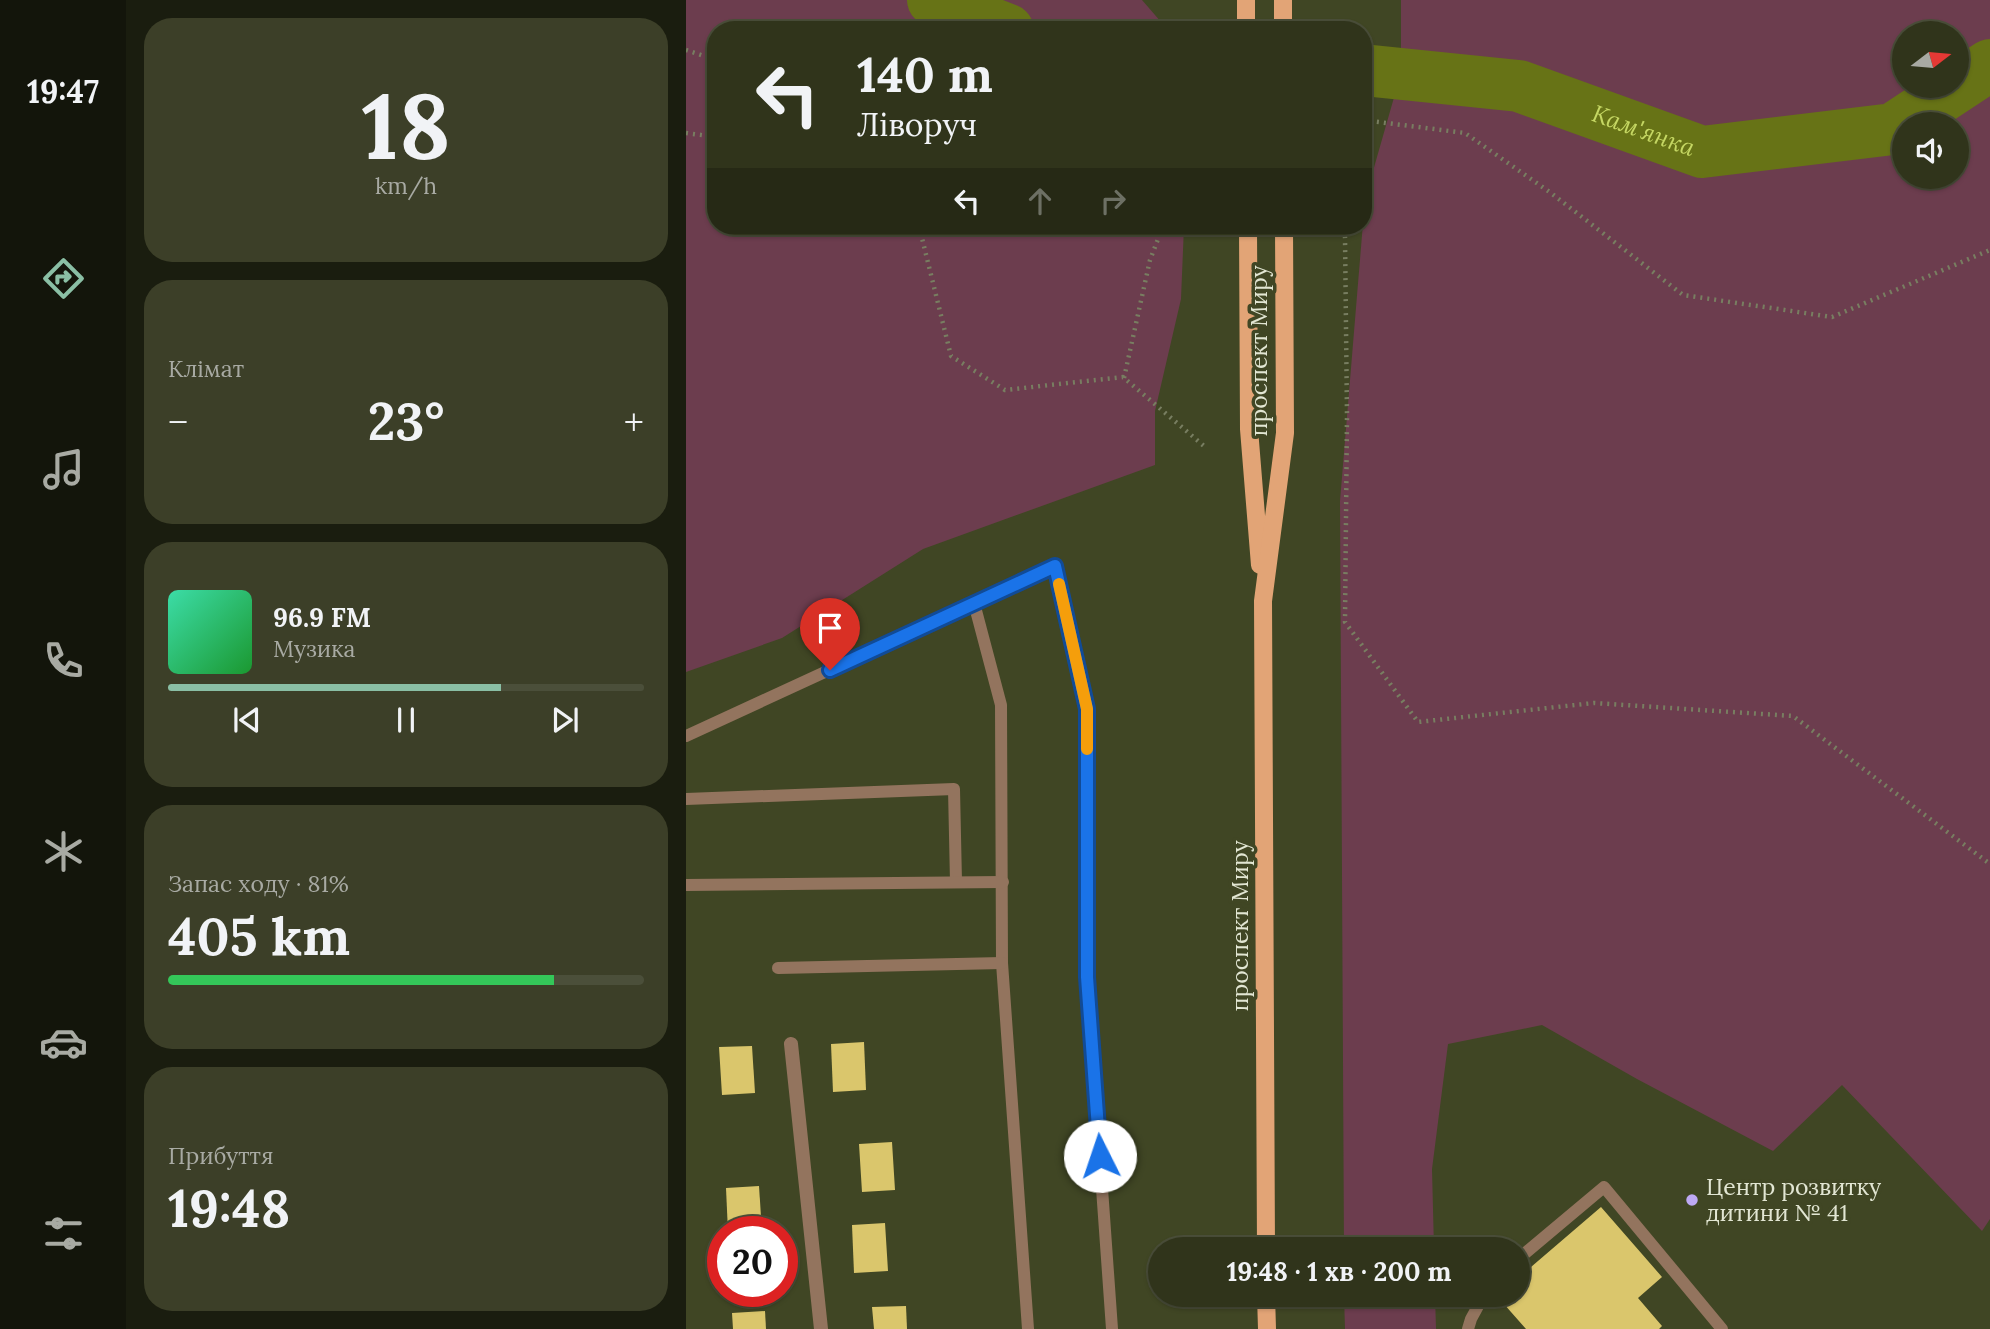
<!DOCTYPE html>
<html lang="uk">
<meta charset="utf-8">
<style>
:root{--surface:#30341b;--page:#3c3f28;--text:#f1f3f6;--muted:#a8aaa3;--line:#4b4f3a;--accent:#8abfa5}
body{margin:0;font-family:Lora,serif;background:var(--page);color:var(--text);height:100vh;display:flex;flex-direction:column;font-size:26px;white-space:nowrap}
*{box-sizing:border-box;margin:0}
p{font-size:23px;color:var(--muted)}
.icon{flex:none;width:38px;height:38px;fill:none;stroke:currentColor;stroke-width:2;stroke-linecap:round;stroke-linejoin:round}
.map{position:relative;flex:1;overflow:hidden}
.sheet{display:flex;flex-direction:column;gap:18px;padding:18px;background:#1a1d0f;width:560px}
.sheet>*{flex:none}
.top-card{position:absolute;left:21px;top:21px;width:665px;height:214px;border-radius:28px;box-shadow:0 2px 5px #0004,0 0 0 2px var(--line);background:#30341b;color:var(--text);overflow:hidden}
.needle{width:46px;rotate:74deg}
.fabs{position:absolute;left:1206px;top:21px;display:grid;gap:14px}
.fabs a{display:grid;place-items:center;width:77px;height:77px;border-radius:50%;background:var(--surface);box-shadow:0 2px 5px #0004,0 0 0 2px var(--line);font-size:35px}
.speed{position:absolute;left:21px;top:1216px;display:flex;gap:14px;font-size:35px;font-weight:700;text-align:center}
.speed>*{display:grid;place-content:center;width:91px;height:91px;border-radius:50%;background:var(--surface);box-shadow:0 2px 5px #0004,0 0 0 2px var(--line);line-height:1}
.speed .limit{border:10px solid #d22;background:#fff;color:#111}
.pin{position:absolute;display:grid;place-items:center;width:60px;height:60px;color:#fff;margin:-72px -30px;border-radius:50% 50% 50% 0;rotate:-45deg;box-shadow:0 0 7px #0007}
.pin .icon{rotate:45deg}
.me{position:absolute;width:77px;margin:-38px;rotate:356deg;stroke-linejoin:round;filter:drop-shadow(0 0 5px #0008)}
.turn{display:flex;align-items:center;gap:24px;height:147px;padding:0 35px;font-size:32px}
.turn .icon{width:91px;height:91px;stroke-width:2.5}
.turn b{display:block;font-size:49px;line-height:60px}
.lanes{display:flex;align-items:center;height:66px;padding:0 35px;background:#0003;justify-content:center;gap:35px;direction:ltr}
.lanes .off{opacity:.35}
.big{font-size:52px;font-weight:700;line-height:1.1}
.sheet .tile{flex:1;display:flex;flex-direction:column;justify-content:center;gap:10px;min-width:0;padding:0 24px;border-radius:28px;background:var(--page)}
.sheet .dial{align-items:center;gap:0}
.dial b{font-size:91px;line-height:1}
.song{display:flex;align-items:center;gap:21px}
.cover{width:84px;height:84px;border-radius:10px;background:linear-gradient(135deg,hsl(160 70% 55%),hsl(130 70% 35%))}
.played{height:7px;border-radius:4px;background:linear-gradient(90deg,var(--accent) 70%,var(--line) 70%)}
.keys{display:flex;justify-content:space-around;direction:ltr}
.heat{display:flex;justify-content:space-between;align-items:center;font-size:38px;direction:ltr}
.charge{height:10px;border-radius:5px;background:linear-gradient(90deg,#34c759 81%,var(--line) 0)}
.trip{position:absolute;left:462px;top:1237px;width:382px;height:70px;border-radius:35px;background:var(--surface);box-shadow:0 2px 5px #0004,0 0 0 2px var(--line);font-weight:700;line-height:70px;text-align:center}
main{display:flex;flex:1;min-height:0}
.tab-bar{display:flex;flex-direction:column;width:126px;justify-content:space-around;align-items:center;background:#13150b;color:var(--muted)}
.tab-bar .icon{width:49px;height:49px}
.tab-bar .current{color:var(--accent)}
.tab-bar b{font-size:32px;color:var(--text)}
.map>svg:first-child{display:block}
</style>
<main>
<nav class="tab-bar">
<b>19:47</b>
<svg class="icon current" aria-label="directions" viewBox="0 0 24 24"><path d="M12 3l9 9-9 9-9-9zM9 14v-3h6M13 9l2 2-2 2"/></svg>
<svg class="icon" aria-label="music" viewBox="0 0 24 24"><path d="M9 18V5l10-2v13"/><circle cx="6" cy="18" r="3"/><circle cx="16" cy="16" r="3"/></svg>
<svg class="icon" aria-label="phone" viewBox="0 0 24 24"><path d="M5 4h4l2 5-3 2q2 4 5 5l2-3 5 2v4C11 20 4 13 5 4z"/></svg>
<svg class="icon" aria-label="climate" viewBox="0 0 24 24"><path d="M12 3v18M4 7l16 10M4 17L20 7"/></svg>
<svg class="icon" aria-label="car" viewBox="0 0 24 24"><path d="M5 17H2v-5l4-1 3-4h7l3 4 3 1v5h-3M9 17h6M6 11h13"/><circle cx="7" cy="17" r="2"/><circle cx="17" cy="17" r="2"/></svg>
<svg class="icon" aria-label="filters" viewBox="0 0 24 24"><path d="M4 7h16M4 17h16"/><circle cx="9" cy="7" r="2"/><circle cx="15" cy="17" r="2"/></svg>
</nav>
<section class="sheet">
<div class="tile dial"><b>18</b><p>km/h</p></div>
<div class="tile"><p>Клімат</p>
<div class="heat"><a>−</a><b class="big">23°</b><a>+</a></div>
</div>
<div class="tile">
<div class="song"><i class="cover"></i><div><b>96.9 FM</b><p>Музика</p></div></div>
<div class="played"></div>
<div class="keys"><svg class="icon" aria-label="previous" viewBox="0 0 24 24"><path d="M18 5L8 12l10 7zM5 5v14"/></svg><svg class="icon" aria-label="pause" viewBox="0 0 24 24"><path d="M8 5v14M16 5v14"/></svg><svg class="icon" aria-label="next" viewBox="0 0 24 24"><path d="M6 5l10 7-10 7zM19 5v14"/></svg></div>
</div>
<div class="tile"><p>Запас ходу · 81%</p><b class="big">405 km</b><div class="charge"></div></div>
<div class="tile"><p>Прибуття</p><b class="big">19:48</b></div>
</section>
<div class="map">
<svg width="1304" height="1329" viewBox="0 0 1304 1329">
<rect width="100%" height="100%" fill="#404624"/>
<g fill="#6c3d4e" fill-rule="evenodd">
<polygon points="0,0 456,0 482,30 30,30 30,226 498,226 495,299 469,411 469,465 237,549 96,638 0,672"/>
<path d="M715,0h589v1219l-8,12 -140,-146 -69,66 -136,-72 -95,-54 -94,19 -16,125 2,80h-90l-4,-748 25,-302 36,-126zM1270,33v53h-52v-53zM1270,124v53h-52v-53z"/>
<polygon points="658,1295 749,1295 750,1329 659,1329"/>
</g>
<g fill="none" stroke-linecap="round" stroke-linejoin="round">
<g stroke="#677316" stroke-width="52">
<polyline points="247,0 322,30"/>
<path id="s1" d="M677,70l156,16 183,66 191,-23 97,-64"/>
</g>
</g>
<g fill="#dac66c">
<polygon points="178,1042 180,1090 147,1092 145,1044"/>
<polygon points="66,1046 69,1093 36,1095 33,1047"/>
<polygon points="206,1142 209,1190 176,1192 173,1144"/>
<polygon points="73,1186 76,1232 42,1232 40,1188"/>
<polygon points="915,1207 976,1277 952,1298 976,1326 973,1329 840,1329 810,1295 831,1295 831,1279"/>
<polygon points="199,1223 202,1271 168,1273 166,1225"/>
<polygon points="220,1306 221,1329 188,1329 186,1307"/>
<polygon points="79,1311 80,1329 47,1329 46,1313"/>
</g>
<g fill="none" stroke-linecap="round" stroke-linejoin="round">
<g stroke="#787e61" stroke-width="4.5" stroke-dasharray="2 5" stroke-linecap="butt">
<polyline points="0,50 30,60"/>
<polyline points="677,120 779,133 865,193 997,295 1146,317 1304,250"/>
<polyline points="0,133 30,137"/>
<polyline points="233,226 265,356 319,390 437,377 518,446"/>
<polyline points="649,226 659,237 661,417 659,622 732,722 908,703 1107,716 1304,864"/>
<polyline points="438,378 464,260 477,226"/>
</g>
<g stroke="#93745e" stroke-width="12">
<polyline points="288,603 315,705 316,963 342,1329"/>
<polyline points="0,736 369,566 401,709 401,977 426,1329"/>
<polyline points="0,799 268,789 270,882"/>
<polyline points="0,885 317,882"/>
<polyline points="92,968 316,963"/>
<polyline points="831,1260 918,1187 1036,1329"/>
<polyline points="782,1329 785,1319 798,1295"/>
</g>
<polyline stroke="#93745e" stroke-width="14" points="105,1044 135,1329"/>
<g stroke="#e2a476" stroke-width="18">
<polyline points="560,0 560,30"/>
<polyline points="597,0 597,30"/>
<polyline points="562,226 563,429 574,565"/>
<polyline points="580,1250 577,601 599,433 598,226"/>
<polyline points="580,1295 581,1329"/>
</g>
</g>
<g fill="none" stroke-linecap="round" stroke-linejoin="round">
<g stroke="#114b97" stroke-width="18">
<polyline id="route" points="144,670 369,566 401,709 401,977 414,1156"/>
</g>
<use href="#route" stroke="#1a73e8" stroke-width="12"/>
<polyline stroke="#f59e0b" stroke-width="12" points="373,584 401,709 401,749"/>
</g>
<circle fill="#bea9f4" stroke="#404624" stroke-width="2.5" cx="1006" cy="1200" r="7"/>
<g text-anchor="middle" stroke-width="7" stroke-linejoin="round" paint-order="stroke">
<g font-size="23" fill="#e2e6d3" stroke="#404624">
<text transform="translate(573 351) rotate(-90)" y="8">проспект Миру</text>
<text transform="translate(554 926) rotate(-90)" y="8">проспект Миру</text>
</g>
<g font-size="23" fill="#e2e6d3" stroke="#404624" text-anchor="start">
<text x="1020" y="1195">Центр розвитку<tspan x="1020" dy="26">дитини № 41</tspan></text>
</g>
<g font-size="24" font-style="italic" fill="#c5d763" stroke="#404624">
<text dy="8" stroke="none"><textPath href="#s1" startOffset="289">Кам'янка</textPath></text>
</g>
</g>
</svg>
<div class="fabs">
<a><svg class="needle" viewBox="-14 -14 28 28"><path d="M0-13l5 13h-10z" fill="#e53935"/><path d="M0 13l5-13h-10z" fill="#a8aaa3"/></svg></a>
<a><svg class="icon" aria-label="sound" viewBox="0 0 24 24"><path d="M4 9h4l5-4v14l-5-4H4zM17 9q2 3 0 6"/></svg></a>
</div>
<div class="speed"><div class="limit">20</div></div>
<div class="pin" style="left:144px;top:670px;background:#d93025"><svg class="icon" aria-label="arrive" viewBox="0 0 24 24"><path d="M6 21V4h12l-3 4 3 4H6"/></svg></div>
<svg class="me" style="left:414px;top:1156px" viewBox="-20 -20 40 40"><circle r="19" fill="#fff"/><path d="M0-13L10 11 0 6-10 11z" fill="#1a73e8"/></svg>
<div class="trip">19:48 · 1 хв · 200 m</div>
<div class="top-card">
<div class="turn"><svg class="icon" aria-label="left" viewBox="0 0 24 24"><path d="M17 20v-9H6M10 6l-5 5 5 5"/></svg><div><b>140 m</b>Ліворуч</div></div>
<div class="lanes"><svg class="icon" aria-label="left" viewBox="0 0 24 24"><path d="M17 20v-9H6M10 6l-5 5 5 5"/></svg><svg class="icon off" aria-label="ahead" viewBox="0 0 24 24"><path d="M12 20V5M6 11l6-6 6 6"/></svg><svg class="icon off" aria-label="right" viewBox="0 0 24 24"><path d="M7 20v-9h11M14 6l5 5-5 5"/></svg></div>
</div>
</div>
</main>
